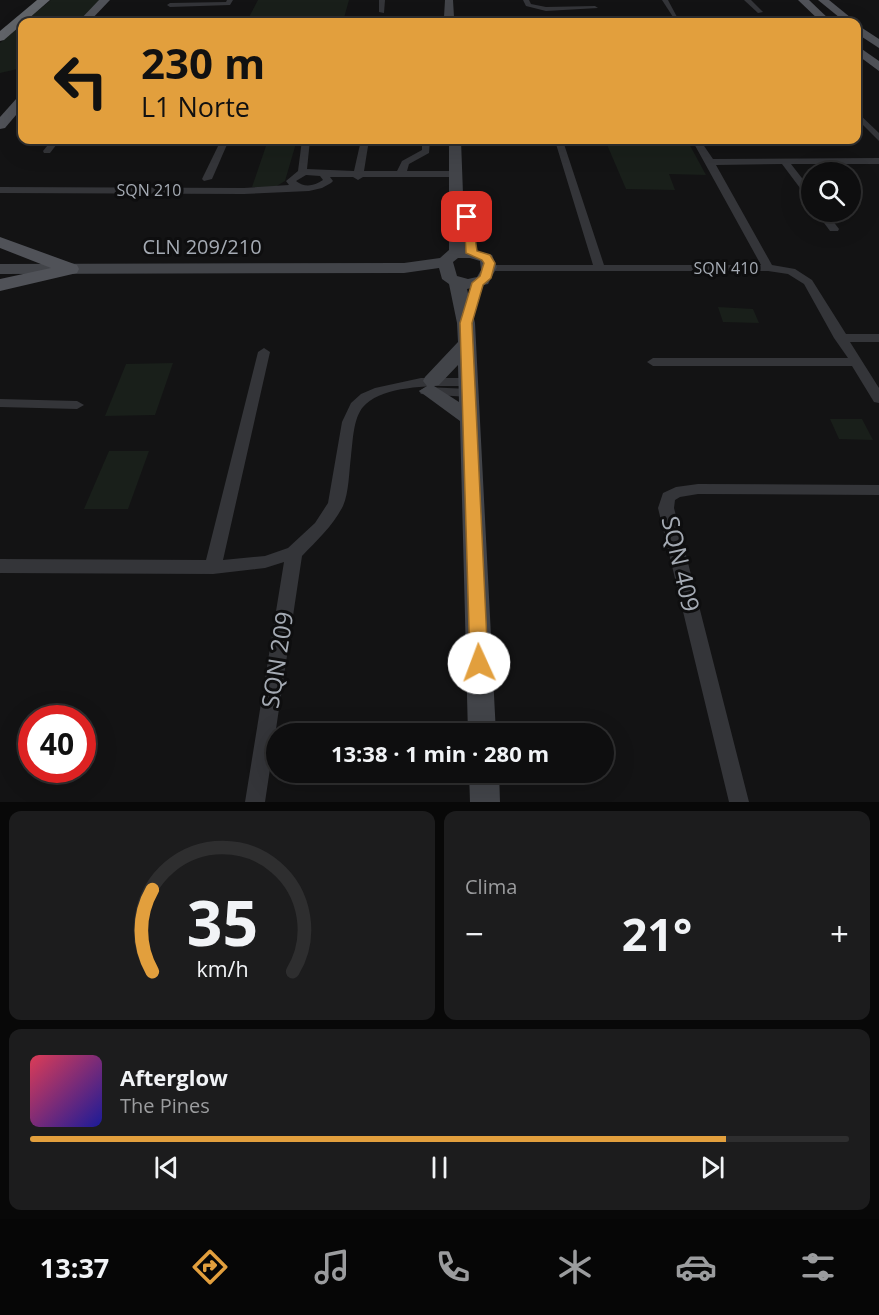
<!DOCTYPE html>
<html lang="pt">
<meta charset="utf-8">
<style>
:root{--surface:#0e0e0f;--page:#1c1c1d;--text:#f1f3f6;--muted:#9b9c9e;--line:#2e2e2f;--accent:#e29f3d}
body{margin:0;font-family:"Open Sans",sans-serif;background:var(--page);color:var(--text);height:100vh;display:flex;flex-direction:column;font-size:22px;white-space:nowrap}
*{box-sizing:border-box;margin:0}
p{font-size:20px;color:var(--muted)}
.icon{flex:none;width:33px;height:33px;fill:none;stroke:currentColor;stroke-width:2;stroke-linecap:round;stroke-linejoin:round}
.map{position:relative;height:802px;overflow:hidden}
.drawer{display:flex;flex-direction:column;gap:9px;padding:9px;background:#080808;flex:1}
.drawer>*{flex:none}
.hud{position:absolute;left:18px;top:18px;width:843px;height:126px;border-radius:12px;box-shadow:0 6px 24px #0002,0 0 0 2px var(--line);background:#e29f3d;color:#111;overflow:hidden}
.fabs{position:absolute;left:801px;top:162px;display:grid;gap:12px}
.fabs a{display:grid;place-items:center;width:60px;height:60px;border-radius:50%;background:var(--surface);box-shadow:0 6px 24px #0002,0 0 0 2px var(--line);font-size:30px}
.speed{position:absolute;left:18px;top:705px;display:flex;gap:12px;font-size:30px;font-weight:700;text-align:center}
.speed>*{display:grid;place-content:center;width:78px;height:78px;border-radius:50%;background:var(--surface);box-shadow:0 6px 24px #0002,0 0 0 2px var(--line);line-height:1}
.speed .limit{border:9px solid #d22;background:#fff;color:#111}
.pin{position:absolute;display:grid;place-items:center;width:51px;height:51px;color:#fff;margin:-26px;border-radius:12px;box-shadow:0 3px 9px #0006}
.me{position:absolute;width:66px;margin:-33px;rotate:358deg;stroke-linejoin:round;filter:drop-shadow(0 0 4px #0008)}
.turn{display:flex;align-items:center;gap:21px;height:126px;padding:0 24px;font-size:27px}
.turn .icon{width:78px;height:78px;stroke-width:2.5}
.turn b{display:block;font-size:42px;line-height:51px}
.big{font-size:45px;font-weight:700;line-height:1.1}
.drawer .widget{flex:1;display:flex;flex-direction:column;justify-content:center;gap:9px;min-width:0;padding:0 21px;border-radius:12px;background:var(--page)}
.drawer .dial{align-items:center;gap:0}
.dial svg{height:156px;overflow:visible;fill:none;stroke:var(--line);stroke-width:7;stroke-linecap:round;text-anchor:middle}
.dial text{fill:var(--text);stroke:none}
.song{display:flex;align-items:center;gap:18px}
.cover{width:72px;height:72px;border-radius:9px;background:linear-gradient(135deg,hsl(350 70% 55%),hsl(240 70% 35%))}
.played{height:6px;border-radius:3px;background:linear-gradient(90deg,var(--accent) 85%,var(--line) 85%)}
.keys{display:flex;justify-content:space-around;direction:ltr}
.heat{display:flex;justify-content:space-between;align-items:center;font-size:33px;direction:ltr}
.drawer .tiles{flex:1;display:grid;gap:9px;grid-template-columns:1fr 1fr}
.widget:last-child{grid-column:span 2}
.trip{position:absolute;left:266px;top:723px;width:348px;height:60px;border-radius:30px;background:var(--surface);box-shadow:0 6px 24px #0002,0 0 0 2px var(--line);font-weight:700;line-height:60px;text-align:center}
.dock{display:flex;height:96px;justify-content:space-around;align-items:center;background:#060606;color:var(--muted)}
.dock .icon{width:42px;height:42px}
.dock .selected{color:var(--accent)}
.dock b{font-size:27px;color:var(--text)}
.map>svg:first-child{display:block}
</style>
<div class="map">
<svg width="879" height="802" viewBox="0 0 879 802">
<rect width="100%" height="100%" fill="#131314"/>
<g fill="#191f1a">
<polygon points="51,0 103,0 80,22 24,22"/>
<polygon points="258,0 349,0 344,18 248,19"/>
<polygon points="22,24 22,68 0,73 0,43"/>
<polygon points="268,140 297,140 285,181 275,187 252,187"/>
<polygon points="605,140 687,140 706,175 669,174 675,190 626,189"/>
<polygon points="718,307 753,309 759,323 723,322"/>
<polygon points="173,363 155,415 105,416 126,364"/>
<polygon points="830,419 862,419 873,440 839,439"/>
<polygon points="109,451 149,451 128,509 84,509"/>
</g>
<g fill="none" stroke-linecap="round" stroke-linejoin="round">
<g fill="#343539" fill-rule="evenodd">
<polygon points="227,0 233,0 230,5 170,7 167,5 170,3 226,2"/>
<polygon points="379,0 385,0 384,13 379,12"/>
<polygon points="523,0 529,0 531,4 546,7 595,6 598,8 546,11 526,6"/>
<polygon points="662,0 668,0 677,17 673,17"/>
<polygon points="744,0 751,0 763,12 758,13"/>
<polygon points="856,111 879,133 879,141 856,118"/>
<polygon points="52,140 60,140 50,153 44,153 43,151"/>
<polygon points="221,140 229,140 212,179 204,181 202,179"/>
<path d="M302,140h8l-3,29 47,2 7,-31h8l-5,31h33l5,-10 20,-11v-10h8l-1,13 -20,11 -2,7h50l5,3 -5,3h-94l-5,3 -5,-3h-23l3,4 -2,2 -9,5 -13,3 -65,3 -244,-1v-6l244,1 45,-3 -3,-4 12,-10zM306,175l14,1 3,4c-9,6 -18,8 -27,1z"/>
<polygon points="692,140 700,140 713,159 879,158 879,164 791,164 812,191 812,201 809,200 782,164 716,165 772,265 795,269 812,280 846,334 879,334 879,342 850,342 879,388 879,403 874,402 852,366 653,366 647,362 653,358 848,358 834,338 804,284 788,274 768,271 489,271 483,268 489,265 593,265 556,144 560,141 564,144 604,265 761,265"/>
<polygon points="816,212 826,212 839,229 838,231 830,231"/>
<path d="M264,348l6,4 -47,208 42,-4 23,-8 27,-25 13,-20 14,-81 9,-19 10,-9 14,-6 46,-10h48l7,4 -7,4c-28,0 -86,-3 -106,21 -10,12 -10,34 -12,49 -2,15 -2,36 -8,50 -10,20 -26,34 -41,50l-37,246h-20l39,-240 -19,6 -52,6 -213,-1v-14l206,1 52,-208z"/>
<polygon points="426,387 469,389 476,393 469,397 421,394 419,391"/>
<polygon points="0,399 77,401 84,405 77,409 0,407"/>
<polygon points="698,484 879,485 879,495 698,494 680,497 675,500 674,508 749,802 729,802 658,508 663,493 676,487"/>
</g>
<g fill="#424449" fill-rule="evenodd">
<polygon points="445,0 453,0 454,17 450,22 441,22 444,17"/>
<path d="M449,140h12l4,108 27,7 5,12 -9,17 -21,5 8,34 21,411h-28l-8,-313 -41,-30 8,-5 -4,-5 2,-4 33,-35 -1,-19 -8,-39 -7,-5 -3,-11 -35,5 -404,1v-10l404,-1 36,-5 9,-8zM458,258h12l10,3 1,9 -4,7 -9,2 -11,-3 -4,-14zM458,365l1,37 -25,-16 5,-1z"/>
<polygon points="469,772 499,772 500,802 470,802"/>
</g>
<g fill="#505258" fill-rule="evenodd">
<polygon points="99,0 110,0 89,22 78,22"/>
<polygon points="798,0 809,0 832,22 821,22"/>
<polygon points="818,0 829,0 856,22 845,22"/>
<polygon points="856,24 879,39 879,48 856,33"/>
<polygon points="856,45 879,61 879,71 856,54"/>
<polygon points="22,97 22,108 5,128 0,129 0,117 17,98"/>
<polygon points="0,237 77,265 79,269 77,273 0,291 0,279 51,268 0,248"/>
</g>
<polygon fill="#616469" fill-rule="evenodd" points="37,0 50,0 4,40 0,41 0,31"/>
</g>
<polygon fill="#e29f3d" stroke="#936728" stroke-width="1.5" points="464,214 472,217 477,251 490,255 495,263 491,278 483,285 472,323 488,663 486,668 479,671 473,668 470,663 460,323 472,283 480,276 484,263 482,260 466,253"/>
<g text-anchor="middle" stroke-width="6" stroke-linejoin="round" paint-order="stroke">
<g font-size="16" fill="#a5abb4" stroke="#0e0e0f">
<text x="149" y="196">SQN 210</text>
<text x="726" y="274">SQN 410</text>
</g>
<g font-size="20" fill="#a5abb4" stroke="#0e0e0f">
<text x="202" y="254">CLN 209/210</text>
</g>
<g font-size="24" fill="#a5abb4" stroke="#0e0e0f">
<text transform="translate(680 564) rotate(77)" y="8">SQN 409</text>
<text transform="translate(278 660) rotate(-81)" y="8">SQN 209</text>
</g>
</g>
</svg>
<div class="fabs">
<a><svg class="icon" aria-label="search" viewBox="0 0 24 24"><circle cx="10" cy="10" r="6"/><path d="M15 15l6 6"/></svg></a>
</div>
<div class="speed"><div class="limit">40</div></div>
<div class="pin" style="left:467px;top:217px;background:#d93025"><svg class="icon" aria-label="arrive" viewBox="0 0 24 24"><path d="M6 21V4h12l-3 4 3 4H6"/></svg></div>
<svg class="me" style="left:479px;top:663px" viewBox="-20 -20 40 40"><circle r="19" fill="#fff"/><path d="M0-13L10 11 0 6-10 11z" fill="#e29f3d"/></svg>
<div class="trip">13:38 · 1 min · 280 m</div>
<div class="hud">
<div class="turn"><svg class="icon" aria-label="left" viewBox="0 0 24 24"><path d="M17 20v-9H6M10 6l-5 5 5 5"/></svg><div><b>230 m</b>L1 Norte</div></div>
</div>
</div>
<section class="drawer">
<div class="tiles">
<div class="widget dial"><svg viewBox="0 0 100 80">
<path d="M14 69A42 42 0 1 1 86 69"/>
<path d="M14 69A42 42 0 0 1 14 27" stroke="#e29f3d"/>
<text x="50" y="56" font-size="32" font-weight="700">35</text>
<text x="50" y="72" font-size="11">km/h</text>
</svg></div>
<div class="widget"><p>Clima</p>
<div class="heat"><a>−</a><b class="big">21°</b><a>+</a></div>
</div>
<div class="widget">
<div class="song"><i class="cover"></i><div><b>Afterglow</b><p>The Pines</p></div></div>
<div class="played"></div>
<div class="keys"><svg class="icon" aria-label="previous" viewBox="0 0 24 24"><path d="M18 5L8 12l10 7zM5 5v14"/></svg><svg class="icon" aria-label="pause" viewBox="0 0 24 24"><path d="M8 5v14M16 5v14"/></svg><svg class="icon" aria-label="next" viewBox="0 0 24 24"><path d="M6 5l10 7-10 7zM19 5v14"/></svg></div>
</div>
</div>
</section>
<nav class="dock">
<b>13:37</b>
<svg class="icon selected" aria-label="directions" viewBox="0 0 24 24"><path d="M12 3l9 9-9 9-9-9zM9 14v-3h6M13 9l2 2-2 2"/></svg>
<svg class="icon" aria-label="music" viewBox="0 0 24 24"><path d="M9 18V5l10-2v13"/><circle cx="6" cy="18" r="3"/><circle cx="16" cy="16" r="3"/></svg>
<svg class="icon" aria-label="phone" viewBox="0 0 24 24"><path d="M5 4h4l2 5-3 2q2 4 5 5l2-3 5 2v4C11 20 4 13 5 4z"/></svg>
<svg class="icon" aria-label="climate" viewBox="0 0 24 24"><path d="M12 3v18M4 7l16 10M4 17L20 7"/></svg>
<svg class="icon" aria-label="car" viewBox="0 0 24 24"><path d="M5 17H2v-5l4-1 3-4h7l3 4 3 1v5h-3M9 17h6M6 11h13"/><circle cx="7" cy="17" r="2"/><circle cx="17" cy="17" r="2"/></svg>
<svg class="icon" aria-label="filters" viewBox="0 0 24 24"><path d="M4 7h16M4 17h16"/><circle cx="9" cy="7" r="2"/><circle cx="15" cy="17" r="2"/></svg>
</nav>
